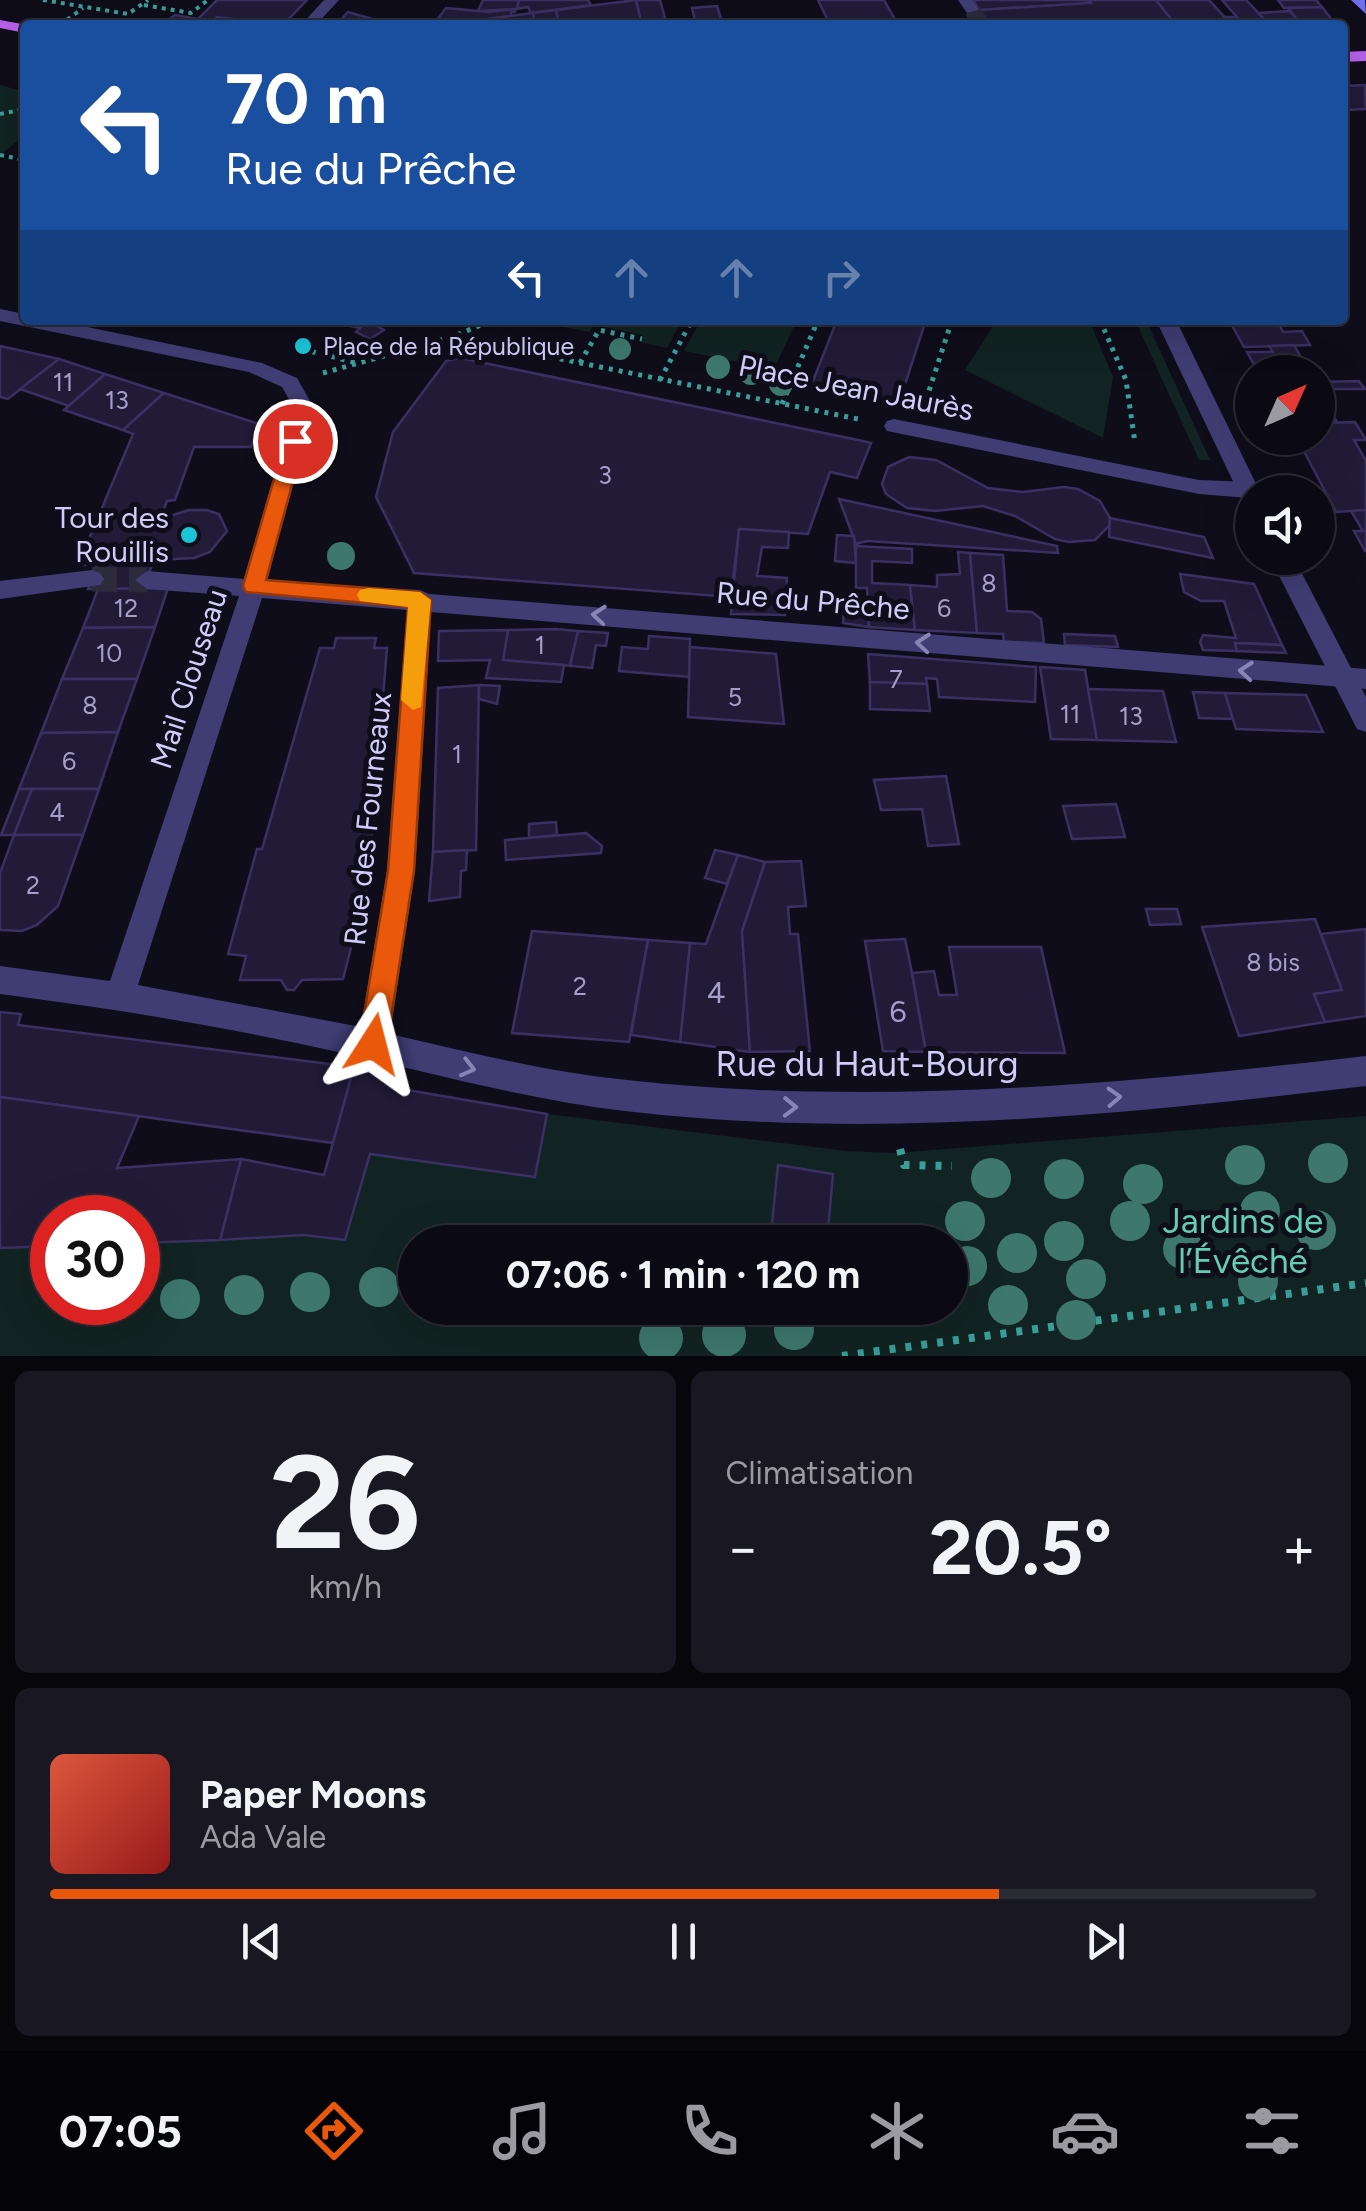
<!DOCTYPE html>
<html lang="fr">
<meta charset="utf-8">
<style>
:root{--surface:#0b0a14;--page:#191822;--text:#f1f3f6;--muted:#9a9aa0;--line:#2b2b34;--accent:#ea580c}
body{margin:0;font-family:Figtree,sans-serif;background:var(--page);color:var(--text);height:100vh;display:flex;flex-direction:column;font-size:38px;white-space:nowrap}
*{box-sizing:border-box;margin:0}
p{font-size:32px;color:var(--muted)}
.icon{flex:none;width:55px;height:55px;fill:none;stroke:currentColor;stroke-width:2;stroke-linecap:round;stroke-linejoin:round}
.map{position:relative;height:1356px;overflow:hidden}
.panel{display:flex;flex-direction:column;gap:15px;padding:15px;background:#06060b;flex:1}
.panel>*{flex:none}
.banner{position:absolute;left:20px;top:20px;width:1328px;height:305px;border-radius:10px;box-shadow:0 10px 40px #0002,0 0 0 2px var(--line);background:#1a4fa0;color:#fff;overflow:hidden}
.needle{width:65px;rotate:45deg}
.buttons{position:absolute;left:1235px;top:355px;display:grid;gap:20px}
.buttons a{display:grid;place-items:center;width:100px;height:100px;border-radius:50%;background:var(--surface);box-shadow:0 10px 40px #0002,0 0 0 2px var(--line);font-size:50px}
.speed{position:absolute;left:30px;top:1195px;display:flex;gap:20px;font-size:50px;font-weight:700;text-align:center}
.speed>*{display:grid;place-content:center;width:130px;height:130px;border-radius:50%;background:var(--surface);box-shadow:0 10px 40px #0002,0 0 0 2px var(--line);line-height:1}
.speed .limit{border:15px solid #d22;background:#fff;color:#111}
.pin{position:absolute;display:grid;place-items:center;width:85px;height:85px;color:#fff;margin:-42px;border:5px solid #fff;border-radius:50%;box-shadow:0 2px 10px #0007}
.me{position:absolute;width:110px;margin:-55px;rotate:9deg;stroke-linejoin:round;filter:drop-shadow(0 0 8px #0008)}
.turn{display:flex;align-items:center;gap:35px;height:210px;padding:0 40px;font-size:45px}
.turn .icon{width:130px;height:130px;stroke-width:2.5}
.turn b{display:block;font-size:70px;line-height:85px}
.lanes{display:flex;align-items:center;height:95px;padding:0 40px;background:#0003;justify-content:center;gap:50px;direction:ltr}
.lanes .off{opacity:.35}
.big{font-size:75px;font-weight:700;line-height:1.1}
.panel .card{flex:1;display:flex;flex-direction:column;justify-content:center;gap:15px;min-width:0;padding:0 35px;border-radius:15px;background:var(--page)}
.panel .dial{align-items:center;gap:0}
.dial b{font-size:130px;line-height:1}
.song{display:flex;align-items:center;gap:30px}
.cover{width:120px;height:120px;border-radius:15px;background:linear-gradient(135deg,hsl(10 70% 55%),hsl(0 70% 35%))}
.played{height:10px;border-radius:5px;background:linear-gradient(90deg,var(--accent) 75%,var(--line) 75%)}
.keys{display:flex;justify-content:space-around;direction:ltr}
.heat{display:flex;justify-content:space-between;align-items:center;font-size:55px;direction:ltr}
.panel .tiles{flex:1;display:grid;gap:15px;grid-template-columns:1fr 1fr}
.card:last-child{grid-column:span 2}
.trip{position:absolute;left:398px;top:1225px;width:570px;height:100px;border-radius:50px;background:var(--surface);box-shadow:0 10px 40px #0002,0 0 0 2px var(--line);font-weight:700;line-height:100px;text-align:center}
.dock{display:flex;height:160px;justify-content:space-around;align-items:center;background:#040408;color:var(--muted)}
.dock .icon{width:70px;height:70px}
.dock .current{color:var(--accent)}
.dock b{font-size:45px;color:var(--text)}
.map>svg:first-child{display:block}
</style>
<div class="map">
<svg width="1366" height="1356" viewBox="0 0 1366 1356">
<rect width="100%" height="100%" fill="#0f0d1a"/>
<g fill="#112322" fill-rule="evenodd">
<polygon points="0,85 18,90 25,111 25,135 0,155"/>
<polygon points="529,320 682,320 667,348 640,342 643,335 594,325 589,332"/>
<polygon points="701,320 797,320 774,369 684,351"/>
<polygon points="997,320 1089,320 1113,377 1103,438 965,370"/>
<polygon points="1135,320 1146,320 1210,460 1199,460"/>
<path d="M547,1114l300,37 48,2 471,-37v240h-1366v-108l52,-2v56h86v-59l166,-8 41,5 25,-86 164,23zM778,1165l55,9 -6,68h123v66h-535v-66h355z"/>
</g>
<g fill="#211b38" stroke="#3a3061" stroke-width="2.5">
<polygon points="217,0 307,0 283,25 217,17 211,25 162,25 175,15 198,19"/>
<polygon points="483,0 519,0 517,9 478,11"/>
<polygon points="519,0 588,0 591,5 531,13 528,7 517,9"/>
<polygon points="636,0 642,25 559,25 556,10"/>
<polygon points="636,0 660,0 667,25 642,25"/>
<polygon points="818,0 884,0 898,25 830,25"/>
<polygon points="973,0 1088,0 1091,3 979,10"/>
<polygon points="1088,0 1156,0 1176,25 989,25 979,10 1091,3"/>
<polygon points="1156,0 1209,0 1232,25 1176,25"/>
<polygon points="1222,0 1246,0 1270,25 1232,25 1224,17 1237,17"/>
<polygon points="1278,0 1316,0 1322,7 1284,8"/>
<polygon points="717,6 723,25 696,25 692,8"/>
<polygon points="1322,7 1336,25 1301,25 1288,8"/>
<polygon points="446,8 489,12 514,9 515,12 511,12 511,16 487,19 488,25 433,25"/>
<polygon points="556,10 559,25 535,25 533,13"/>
<polygon points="1290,11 1301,25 1270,25 1258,13"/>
<polygon points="348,12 383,22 360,25 339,22"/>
<polygon points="533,13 535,25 488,25 487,19"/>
<polygon points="1365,85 1366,109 1346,110 1342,86"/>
<polygon points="322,320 380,320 376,325 384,330 370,339 356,332 360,328"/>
<polygon points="837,320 926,320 899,403 811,386"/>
<polygon points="1229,320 1277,320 1283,332 1302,331 1310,345 1244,347"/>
<polygon points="1294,345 1309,372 1258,372 1247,352 1273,352 1269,346"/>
<polygon points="0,346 59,359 8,399 0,397"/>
<polygon points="460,358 858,440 871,443 857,478 830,472 808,534 739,529 731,597 414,573 376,497 393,432 446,361"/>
<polygon points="59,359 105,374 69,406 20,389"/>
<polygon points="105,374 164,393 123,430 64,410"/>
<polygon points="1359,381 1365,389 1318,389 1337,422 1318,423 1318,382"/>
<polygon points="164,393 259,424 251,447 194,447 175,500 167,501 160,519 189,510 207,510 219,514 227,531 210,552 194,558 154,560 143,589 88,589 97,565 78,565 133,434 123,430"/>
<polygon points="1355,422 1366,440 1354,440 1366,461 1366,510 1336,512 1297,438 1318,438 1318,423"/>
<polygon points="909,457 936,460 988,488 1023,492 1064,487 1078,489 1100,501 1110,518 1109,526 1095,540 1069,542 1055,539 1015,516 983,506 935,511 907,508 886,494 882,484 888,467"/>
<polygon points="839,499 1057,546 1058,553 867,541 856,544"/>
<polygon points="1366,510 1366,551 1365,551 1354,531 1363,531 1351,511"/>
<polygon points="1110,518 1204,537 1213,558 1109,537"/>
<polygon points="739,529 789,532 788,548 762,547 757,576 787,578 785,615 731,614"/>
<polygon points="837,535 854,536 856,563 835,561"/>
<polygon points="856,546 912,549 912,563 872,561 872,583 910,585 915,630 869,627 867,588 856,588"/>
<polygon points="958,552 970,553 977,633 915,630 910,585 937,587 937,575 960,574"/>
<polygon points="970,553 1003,555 1007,611 1032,612 1041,619 1044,643 1004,642 1003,634 977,633"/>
<polygon points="1180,574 1254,584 1282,645 1235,643 1237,651 1203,650 1200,642 1203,635 1236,638 1224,601 1201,601 1184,592"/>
<polygon points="168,588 155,627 83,628 98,589"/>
<polygon points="844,609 868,610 869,627 843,623"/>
<polygon points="155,627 137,679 62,679 83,628"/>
<polygon points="556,629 578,631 570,666 503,660 508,630"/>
<polygon points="508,630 503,660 564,665 561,682 486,678 490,660 438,661 439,631"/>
<polygon points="578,631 608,633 606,646 596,645 592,668 570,666"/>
<polygon points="1064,634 1115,636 1118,647 1065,645"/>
<polygon points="649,636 690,639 689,677 619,671 622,647 648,649"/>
<polygon points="336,638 376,638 374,648 387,648 368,881 343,979 302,980 294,990 287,990 281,980 240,980 246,956 228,954 257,849 262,849 320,648 334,648"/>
<polygon points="1235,643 1282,645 1286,653 1237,651"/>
<polygon points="690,647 776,654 784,724 688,717"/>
<polygon points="868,654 1036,667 1035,702 939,697 937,679 926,678 927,684 870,682"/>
<polygon points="1040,667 1085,670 1097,740 1051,739"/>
<polygon points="62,679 137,679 118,732 41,733"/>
<polygon points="870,682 927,684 930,711 870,709"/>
<polygon points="479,685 476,850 433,852 438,688"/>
<polygon points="479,685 500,686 497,704 479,699"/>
<polygon points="1088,689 1163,691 1176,742 1097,740"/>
<polygon points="1193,692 1225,693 1233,719 1199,718"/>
<polygon points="1225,693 1306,695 1323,732 1236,729"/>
<polygon points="118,732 99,789 19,789 41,733"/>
<polygon points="946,776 959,844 928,846 922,809 881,810 874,780"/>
<polygon points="19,789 32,789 14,835 1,835"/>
<polygon points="32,789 99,789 83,835 14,835"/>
<polygon points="1116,804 1125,837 1072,839 1063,806"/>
<polygon points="556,822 557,835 529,838 529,824"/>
<polygon points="586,833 602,846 601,853 506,860 505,840"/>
<polygon points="14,835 83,835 58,906 37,925 22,931 0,930 0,873"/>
<polygon points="467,850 466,870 461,871 460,897 429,901 433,852"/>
<polygon points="715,850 738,855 727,884 705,878"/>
<polygon points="738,855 765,862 742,931 750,1052 680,1042 690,943 706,944"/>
<polygon points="801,861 806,906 788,907 790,934 798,934 810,1051 750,1052 742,931 765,862"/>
<polygon points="1146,909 1177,909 1181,924 1150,925"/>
<polygon points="1315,919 1342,990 1314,994 1325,1022 1239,1036 1202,927"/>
<polygon points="1366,929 1366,1016 1325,1022 1314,994 1342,990 1321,934"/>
<polygon points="532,931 648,940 629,1042 512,1033"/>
<polygon points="905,939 912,973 926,1052 883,1051 865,941"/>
<polygon points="648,940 690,943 680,1042 631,1035"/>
<polygon points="949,947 1041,947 1065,1053 926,1052 912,973 934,971 939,995 957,995"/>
<polygon points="0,1012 21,1014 18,1025 354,1067 333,1143 0,1097"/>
<polygon points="354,1067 394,1072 390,1087 547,1114 535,1177 370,1154 345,1240 304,1235 220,1240 241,1159 324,1175"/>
<polygon points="0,1097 139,1116 117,1168 241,1159 220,1240 138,1243 138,1218 52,1218 52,1246 0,1248"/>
<polygon points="778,1165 833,1174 827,1242 770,1242"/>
</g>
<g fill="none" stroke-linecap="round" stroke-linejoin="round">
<polyline stroke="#2c2a3b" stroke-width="16" stroke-dasharray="16 8" stroke-linecap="butt" points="972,10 982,25"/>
<polyline stroke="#2c2a3b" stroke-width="25" stroke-dasharray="25 12" stroke-linecap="butt" points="92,579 147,580"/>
<g stroke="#3a9e98" stroke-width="4" stroke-dasharray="4 5" stroke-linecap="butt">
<polyline points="43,0 128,14 148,0"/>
<polyline points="144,5 191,13 208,0"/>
<polyline points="60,25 83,8"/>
<polyline points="0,114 25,109"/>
<polyline points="0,155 25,160"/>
</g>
<g stroke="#3a9e98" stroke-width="5" stroke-dasharray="4 6" stroke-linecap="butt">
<polyline points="1100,320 1126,380 1135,443"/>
<polyline points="452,337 863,420"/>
<polyline points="302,349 357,363"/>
<polyline points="580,363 599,330 642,339"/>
<polyline points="323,373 452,337 493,320"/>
<polyline points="660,380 692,320"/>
<polyline points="926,400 952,320"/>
<polyline points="782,404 818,320"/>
</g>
<g stroke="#3a9e98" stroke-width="8" stroke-dasharray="6 10" stroke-linecap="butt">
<polyline points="900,1149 904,1165 952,1166"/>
<polyline points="842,1356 1366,1283"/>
</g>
<g fill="#3f3d73" fill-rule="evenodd">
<polygon points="324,0 339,0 316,25 301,25"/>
<polygon points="958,0 972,0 979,10 967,13"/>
<path d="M0,309l25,5v6h28l209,43 35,15 17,30 -47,173 153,9 9,4 937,75v20l-935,-77 -16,259 -25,163c79,18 156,38 237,46 247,27 494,4 739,-24v30c-245,29 -494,54 -741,25 -101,-12 -197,-39 -296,-61 -109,-24 -219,-42 -329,-56v-28l110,15 129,-385 -92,-7 -12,-9 12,-9 97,8 50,-171 -12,-21 -33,-15 -249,-51zM262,598l145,12 -20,261 -26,156 -223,-42z"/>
<polygon points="894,419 1199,480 1249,482 1260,490 1249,498 1199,494 887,431 884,426 887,421"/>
<polygon points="92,570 100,573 104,579 100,585 0,599 0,581"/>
</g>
<g fill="#3f3d73" fill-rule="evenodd">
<polygon points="1156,320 1176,320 1260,492 1252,492 1252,505 1241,498"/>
<polygon points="1270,558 1294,558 1366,697 1366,732 1357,729"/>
</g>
<polygon fill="#716eed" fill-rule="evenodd" points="1351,0 1365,0 1366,14"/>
<g fill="#b760eb" fill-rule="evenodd">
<polygon points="0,20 27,25 25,33 0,28"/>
<polygon points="1366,51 1366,61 1342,62 1342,52"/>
</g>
</g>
<g fill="#3d776e">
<circle cx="620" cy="349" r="11"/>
<circle cx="718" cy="367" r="12"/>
<circle cx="751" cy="373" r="12"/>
<circle cx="781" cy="384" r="12"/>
<circle cx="341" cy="556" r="14"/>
<circle cx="1328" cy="1163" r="20"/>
<circle cx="1245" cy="1165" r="20"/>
<circle cx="991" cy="1178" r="20"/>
<circle cx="1064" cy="1179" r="20"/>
<circle cx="1143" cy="1184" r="20"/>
<circle cx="1260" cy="1211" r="20"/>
<circle cx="965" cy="1221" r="20"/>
<circle cx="1130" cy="1221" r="20"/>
<circle cx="1316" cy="1230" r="20"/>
<circle cx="1064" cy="1241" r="20"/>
<circle cx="1183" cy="1249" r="20"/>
<circle cx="1017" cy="1253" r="20"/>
<circle cx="967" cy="1266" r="20"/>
<circle cx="1086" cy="1279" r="20"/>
<circle cx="1258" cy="1281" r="20"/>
<circle cx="379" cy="1287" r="20"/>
<circle cx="310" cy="1292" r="20"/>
<circle cx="244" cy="1295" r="20"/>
<circle cx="180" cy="1299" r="20"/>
<circle cx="1008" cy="1305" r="20"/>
<circle cx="1076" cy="1320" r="20"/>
<circle cx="794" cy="1330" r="20"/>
<circle cx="724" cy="1335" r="22"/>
<circle cx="661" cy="1338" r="22"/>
</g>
<defs><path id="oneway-chevron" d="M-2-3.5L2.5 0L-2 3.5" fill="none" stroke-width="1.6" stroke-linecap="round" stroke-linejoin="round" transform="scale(2.5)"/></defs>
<g stroke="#8884b6">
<use href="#oneway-chevron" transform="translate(599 615) rotate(-175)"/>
<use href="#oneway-chevron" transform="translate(923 643) rotate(-175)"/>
<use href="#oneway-chevron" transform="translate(1246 671) rotate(-175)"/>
<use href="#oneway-chevron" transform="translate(468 1068) rotate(14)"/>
<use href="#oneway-chevron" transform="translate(1114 1097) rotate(-3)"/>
<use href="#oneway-chevron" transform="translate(790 1107) rotate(1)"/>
</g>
<polygon fill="#ea580c" stroke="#983908" stroke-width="2.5" points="295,434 304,441 266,580 420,592 431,600 414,871 387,1044 383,1054 373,1058 363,1054 359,1044 388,871 408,607 246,592 243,586 285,441"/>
<polygon fill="#f59e0b" points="368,588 420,592 431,600 421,707 413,710 401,700 408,607 360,601 357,595 360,590"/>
<g fill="#1bc4d6" stroke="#0f0d1a" stroke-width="4">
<circle cx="303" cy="346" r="10"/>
<circle cx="189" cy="535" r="10"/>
</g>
<g text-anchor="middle" stroke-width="10" stroke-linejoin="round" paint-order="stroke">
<g font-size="25" fill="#d1ccf9" stroke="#0f0d1a" text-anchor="start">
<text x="323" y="355">Place de la République</text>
</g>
<g font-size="25" fill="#a5a0c9">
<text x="63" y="391">11</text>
<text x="117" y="409">13</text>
<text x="605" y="484">3</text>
<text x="989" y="592">8</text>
<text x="126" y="617">12</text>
<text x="944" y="617">6</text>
<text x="540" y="654">1</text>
<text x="109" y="662">10</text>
<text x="896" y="688">7</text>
<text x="735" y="706">5</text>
<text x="90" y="714">8</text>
<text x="1070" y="723">11</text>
<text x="1131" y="725">13</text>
<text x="457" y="763">1</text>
<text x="69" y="770">6</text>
<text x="57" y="821">4</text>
<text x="33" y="894">2</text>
<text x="1273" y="971">8 bis</text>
<text x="580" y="995">2</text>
</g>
<g font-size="30" fill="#d1ccf9" stroke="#0f0d1a">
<text transform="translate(856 388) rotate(11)" y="10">Place Jean Jaurès</text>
<text transform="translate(813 601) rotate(5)" y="10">Rue du Prêche</text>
<text transform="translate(189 679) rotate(-72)" y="10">Mail Clouseau</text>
<text transform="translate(368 819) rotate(-84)" y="10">Rue des Fourneaux</text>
</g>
<g font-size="30" fill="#d1ccf9" stroke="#0f0d1a" text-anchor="end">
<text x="169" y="528">Tour des<tspan x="169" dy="34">Rouillis</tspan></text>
</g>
<g font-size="30" fill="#a5a0c9">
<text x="716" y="1003">4</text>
<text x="898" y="1022">6</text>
</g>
<g font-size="35" fill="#d1ccf9" stroke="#0f0d1a">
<text x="867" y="1076">Rue du Haut-Bourg</text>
</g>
<g font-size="35" fill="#62ceb3" stroke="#0f0d1a">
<text x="1243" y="1233">Jardins de<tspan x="1243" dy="40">l’Évêché</tspan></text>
</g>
</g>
</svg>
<div class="buttons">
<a><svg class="needle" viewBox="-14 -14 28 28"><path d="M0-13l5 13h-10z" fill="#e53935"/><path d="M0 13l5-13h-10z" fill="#9a9aa0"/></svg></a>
<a><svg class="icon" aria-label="sound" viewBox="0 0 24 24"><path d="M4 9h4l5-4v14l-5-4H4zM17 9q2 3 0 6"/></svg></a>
</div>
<div class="speed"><div class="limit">30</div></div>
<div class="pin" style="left:295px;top:441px;background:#d93025"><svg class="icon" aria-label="arrive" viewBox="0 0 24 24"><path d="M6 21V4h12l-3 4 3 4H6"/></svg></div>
<svg class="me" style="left:373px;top:1044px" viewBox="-20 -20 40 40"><path d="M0-17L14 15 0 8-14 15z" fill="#ea580c" stroke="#fff" stroke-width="4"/></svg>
<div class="trip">07:06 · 1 min · 120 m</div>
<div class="banner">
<div class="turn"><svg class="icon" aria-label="left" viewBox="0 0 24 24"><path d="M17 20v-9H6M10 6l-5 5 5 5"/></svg><div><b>70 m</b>Rue du Prêche</div></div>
<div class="lanes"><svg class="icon" aria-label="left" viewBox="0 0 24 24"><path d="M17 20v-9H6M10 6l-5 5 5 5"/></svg><svg class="icon off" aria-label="ahead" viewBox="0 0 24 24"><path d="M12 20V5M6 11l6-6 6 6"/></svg><svg class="icon off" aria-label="ahead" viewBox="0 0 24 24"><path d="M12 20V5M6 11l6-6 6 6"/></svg><svg class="icon off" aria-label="right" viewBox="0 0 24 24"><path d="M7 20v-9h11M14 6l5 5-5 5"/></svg></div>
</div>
</div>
<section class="panel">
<div class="tiles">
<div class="card dial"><b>26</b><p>km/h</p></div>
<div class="card"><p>Climatisation</p>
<div class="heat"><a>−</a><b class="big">20.5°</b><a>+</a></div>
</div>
<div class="card">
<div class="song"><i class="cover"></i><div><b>Paper Moons</b><p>Ada Vale</p></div></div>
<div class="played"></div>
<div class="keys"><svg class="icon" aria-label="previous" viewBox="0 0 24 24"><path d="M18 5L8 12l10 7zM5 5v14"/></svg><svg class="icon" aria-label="pause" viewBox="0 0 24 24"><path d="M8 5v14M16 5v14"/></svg><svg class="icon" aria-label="next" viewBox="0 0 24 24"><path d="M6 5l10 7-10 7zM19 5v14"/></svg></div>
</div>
</div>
</section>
<nav class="dock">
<b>07:05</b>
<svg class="icon current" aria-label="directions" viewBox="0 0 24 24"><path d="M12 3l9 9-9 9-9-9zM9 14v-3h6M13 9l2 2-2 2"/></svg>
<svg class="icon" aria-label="music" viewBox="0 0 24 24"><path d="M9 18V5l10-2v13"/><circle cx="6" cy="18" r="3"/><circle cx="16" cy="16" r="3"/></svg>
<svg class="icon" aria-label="phone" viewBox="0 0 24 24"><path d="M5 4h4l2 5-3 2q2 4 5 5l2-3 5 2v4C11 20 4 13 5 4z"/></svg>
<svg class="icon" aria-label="climate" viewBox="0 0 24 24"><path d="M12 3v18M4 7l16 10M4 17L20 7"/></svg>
<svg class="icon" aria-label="car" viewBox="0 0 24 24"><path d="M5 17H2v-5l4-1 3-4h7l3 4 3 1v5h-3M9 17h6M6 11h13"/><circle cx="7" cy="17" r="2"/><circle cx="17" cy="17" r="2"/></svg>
<svg class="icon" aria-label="filters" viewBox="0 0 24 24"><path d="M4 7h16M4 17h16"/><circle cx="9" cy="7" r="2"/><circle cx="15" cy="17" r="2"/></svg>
</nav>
